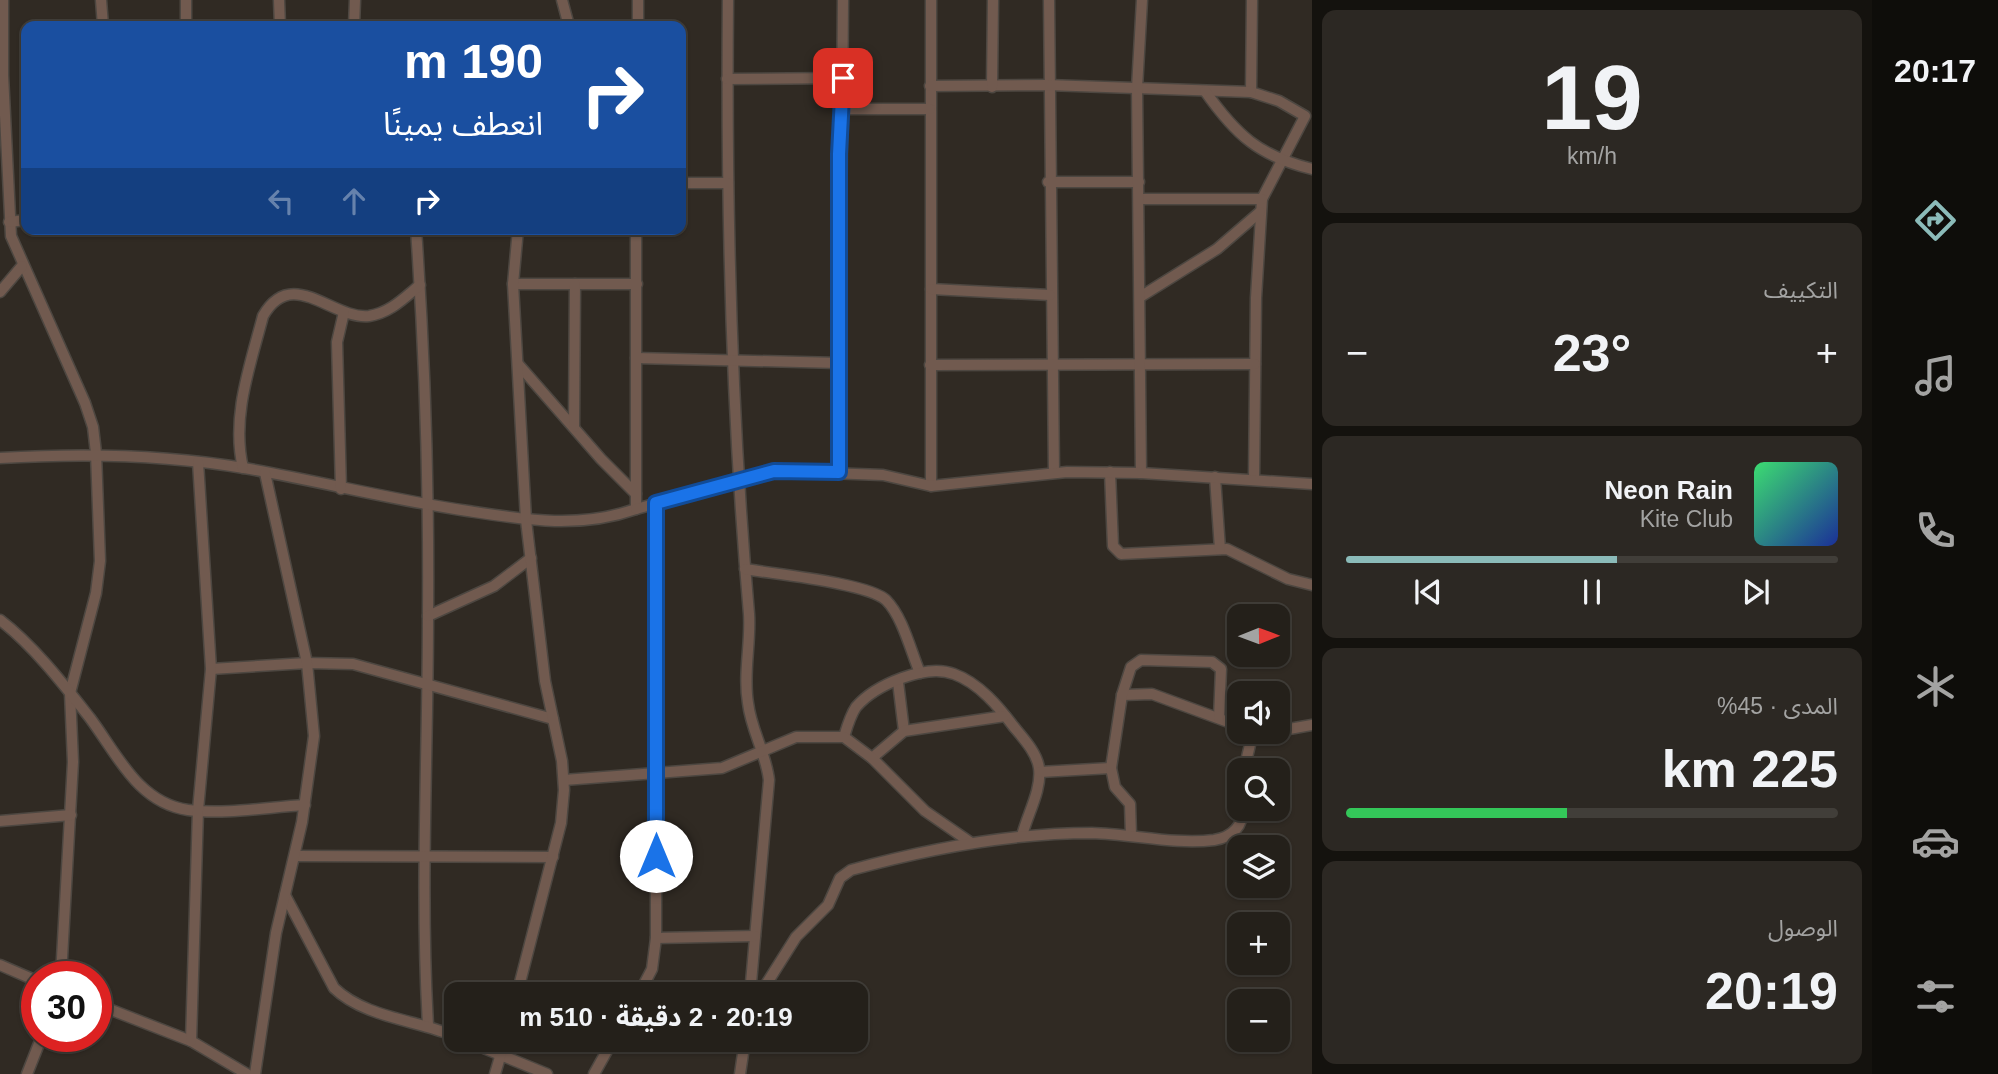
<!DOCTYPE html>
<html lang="ar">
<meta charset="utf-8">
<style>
:root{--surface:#24201a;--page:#2c2823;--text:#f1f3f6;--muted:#a3a3a2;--line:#413e39;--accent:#8bbbb9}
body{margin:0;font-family:Arial,"Noto Sans Arabic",sans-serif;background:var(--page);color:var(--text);direction:rtl;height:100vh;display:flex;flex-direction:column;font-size:26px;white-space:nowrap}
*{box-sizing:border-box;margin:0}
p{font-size:23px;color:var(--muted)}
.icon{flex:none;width:38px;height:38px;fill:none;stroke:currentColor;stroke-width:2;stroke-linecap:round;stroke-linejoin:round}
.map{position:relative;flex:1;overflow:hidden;direction:ltr}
.sheet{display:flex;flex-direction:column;gap:10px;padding:10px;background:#14120e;width:560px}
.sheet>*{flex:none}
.banner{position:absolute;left:21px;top:21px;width:665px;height:214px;border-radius:14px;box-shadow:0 2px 5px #0004,0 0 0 2px var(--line);direction:rtl;background:#1a4fa0;color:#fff;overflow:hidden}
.needle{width:46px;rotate:89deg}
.fabs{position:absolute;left:1227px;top:604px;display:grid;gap:14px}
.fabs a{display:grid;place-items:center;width:63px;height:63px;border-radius:14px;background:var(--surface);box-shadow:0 2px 5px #0004,0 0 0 2px var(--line);font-size:35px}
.speed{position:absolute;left:21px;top:961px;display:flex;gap:14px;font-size:35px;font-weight:700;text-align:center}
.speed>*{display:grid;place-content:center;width:91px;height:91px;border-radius:50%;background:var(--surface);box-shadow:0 2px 5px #0004,0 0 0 2px var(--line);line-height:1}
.speed .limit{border:10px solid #d22;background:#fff;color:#111}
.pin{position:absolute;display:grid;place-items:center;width:60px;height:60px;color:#fff;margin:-30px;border-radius:14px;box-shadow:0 4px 10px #0006}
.me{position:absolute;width:77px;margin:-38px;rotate:0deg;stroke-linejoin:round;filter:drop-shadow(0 0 5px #0008)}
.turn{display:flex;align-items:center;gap:24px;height:147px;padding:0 28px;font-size:32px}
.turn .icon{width:91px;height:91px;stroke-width:2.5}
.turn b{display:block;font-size:49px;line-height:60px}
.lanes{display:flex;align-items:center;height:66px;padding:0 28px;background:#0003;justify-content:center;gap:35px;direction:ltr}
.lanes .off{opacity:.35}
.big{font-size:52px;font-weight:700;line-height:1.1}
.sheet .widget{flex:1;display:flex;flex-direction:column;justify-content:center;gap:10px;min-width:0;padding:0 24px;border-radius:14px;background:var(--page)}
.sheet .dial{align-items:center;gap:0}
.dial b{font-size:91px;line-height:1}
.song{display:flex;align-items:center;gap:21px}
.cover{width:84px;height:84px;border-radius:10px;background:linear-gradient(135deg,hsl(140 70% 55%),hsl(230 70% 35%))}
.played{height:7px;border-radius:4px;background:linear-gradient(90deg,var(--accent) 55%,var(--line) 55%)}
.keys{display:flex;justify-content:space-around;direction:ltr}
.heat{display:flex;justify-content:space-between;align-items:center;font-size:38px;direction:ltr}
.charge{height:10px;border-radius:5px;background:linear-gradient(90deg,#34c759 45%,var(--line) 0)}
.trip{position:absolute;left:444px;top:982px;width:424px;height:70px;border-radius:14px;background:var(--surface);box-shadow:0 2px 5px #0004,0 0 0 2px var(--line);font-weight:700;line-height:70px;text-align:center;direction:rtl}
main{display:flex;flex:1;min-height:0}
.dock{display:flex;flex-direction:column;width:126px;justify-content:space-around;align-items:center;background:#0e0d0a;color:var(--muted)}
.dock .icon{width:49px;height:49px}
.dock .active{color:var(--accent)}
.dock b{font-size:32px;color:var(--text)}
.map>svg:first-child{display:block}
</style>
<main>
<nav class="dock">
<b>20:17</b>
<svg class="icon active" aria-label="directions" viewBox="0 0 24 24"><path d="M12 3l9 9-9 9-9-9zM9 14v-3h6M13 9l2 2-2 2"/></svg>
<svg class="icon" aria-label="music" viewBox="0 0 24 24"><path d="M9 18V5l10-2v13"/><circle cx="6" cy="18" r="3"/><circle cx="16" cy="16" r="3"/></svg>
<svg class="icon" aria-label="phone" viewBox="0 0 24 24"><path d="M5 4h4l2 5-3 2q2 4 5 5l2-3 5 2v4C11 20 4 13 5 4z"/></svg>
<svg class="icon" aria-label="climate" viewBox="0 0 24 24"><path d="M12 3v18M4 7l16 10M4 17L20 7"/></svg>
<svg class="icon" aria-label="car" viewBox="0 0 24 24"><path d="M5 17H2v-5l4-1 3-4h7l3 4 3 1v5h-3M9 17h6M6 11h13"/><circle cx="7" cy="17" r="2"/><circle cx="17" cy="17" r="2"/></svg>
<svg class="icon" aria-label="filters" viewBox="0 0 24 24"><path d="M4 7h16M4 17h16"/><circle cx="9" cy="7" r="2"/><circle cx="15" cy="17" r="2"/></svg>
</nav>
<section class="sheet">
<div class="widget dial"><b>19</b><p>km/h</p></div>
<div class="widget"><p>التكييف</p>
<div class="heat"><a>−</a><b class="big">23°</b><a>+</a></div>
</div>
<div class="widget">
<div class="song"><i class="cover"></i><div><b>Neon Rain</b><p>Kite Club</p></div></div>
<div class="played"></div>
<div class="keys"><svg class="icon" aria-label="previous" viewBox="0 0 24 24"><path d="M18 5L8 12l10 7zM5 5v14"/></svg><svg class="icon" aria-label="pause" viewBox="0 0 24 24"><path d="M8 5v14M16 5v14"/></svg><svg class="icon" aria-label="next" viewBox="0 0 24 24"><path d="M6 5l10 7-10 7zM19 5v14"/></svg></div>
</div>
<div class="widget"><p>المدى · 45%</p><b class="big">225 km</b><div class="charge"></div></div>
<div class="widget"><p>الوصول</p><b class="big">20:19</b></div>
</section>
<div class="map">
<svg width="1312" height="1074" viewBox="0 0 1312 1074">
<rect width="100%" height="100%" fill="#302a23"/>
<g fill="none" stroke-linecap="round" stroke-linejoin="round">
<g stroke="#4d4741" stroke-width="13">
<g id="street">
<polyline points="3,0 3,75 11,236 85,403 93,427 96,453 100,561 96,593 70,693 73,762 61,976"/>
<polyline points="101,0 103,26"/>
<polyline points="279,0 280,26"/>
<polyline points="562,0 569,26"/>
<path d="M728,0c-2,205 3,410 21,614 2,29 -6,60 -1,89 3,27 18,50 21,77l-19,214"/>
<polyline points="931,0 931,486"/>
<polyline points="1049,0 1054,472"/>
<polyline points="1252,0 1251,92 1279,101 1305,116 1262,199 1256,298 1254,479"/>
<polyline points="186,26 186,0"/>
<polyline points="354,26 355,0"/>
<polyline points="638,26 638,0"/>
<polyline points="727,79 843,78"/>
<polyline points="930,86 1047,85 1251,92"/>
<polyline points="992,87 993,0"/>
<path d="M1205,91c31,44 54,65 107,78"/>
<polyline points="842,109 930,109"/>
<polyline points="1048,182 1139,182"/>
<polyline points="681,183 728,183"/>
<polyline points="1139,199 1262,199"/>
<polyline points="9,222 26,220"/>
<path d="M416,229c9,129 13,258 12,387 0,137 -8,272 0,409"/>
<polyline points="513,284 637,284"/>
<polyline points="931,289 1050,295"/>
<polyline points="0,292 22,266"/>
<polyline points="1140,297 1217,249 1260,212"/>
<polyline points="636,358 839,363"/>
<polyline points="518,364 601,459 636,494"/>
<polyline points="930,365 1255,364"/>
<polyline points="574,427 575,284"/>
<path d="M0,458c82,-5 162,-4 244,10 75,13 149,32 224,43 58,9 111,18 168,-2v-280"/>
<path d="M243,468c-12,-51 7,-102 20,-152 29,-51 69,4 106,0 21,-3 35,-18 51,-31"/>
<polyline points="1110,472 1113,546 1121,554 1227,549 1288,579 1312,585"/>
<polyline points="839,473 843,0"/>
<polyline points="1141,473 1137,88 1142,0"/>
<polyline points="1215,477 1220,549"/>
<polyline points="341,489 337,342 344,312"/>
<polyline points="636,509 774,471 883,475 931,486 1067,472 1141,473 1312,484"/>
<path d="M745,569c28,5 123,14 141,31 17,17 25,52 34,73"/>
<polyline points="428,616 494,586 531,558"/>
<path d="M0,620c34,26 64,65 90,98 27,36 48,85 98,92 37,5 80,-3 117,-5"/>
<polyline points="211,669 307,663 353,664 553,719"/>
<polyline points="898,682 904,731"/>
<polyline points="1122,695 1152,694 1239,726"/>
<polyline points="1278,731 1312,725"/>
<polyline points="1256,732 1271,732"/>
<path d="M844,737c3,-10 6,-21 12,-30 19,-22 70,-44 98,-33 25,9 45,33 60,53 10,12 23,26 25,41 3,22 -12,47 -17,68"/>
<polyline points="872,758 904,731 1005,716"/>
<polyline points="1244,770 1253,732"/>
<polyline points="1040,772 1111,768"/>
<polyline points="564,780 722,768 796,737 844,737 872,758 925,811 970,842"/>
<polyline points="0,821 71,815"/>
<polyline points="1131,835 1130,804 1115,787 1111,768 1122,695 1131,667 1141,660 1212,662 1221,669 1219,718"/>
<polyline points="295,856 553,857"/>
<path d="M285,895l49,93c31,30 84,32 123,49"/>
<polyline points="656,938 755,936"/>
<polyline points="0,965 37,981"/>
<polyline points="517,994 561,823 564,790 562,761 545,681 526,520 513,284 518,229"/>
<polyline points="639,994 652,969 656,938 656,503"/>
<path d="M760,994l36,-57 32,-32 12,-27 11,-8c80,-22 159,-37 241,-37 40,1 83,12 122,7 19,-3 29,-14 29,-32"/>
<polyline points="96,1004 191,1041 247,1074"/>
<polyline points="464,1040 547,1074"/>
<polyline points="191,1041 198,810 211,669 198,462"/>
<polyline points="27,1074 42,1036"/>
<polyline points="255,1074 276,933 302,822 314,736 307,663 265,473"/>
<polyline points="495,1074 505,1040"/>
<polyline points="594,1074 613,1040"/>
<polyline points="740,1074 745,1040"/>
</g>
</g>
<use href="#street" stroke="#715a4f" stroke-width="10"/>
</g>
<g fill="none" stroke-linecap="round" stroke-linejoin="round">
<g stroke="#114b97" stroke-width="18">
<polyline id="route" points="656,856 656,503 774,471 839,472 839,154 843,78"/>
</g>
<use href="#route" stroke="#1a73e8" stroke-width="12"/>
</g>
</svg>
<div class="fabs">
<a><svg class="needle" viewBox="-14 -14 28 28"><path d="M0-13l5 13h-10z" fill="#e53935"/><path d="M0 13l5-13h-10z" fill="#a3a3a2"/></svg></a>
<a><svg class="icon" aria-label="sound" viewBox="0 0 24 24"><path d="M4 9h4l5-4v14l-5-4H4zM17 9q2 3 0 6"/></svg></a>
<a><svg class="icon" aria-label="search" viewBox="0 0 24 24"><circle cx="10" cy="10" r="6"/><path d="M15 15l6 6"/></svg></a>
<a><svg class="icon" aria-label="layers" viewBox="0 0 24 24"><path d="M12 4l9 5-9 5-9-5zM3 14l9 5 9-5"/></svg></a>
<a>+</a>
<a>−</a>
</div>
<div class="speed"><div class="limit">30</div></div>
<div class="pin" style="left:843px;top:78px;background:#d93025"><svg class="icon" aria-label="arrive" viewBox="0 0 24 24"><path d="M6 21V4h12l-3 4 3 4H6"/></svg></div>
<svg class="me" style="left:656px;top:856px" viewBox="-20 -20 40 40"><circle r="19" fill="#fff"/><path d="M0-13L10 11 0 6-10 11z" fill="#1a73e8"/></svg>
<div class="trip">20:19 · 2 دقيقة · 510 m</div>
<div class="banner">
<div class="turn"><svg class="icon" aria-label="right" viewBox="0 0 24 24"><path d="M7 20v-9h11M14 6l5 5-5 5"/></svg><div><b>190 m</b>انعطف يمينًا</div></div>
<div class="lanes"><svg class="icon off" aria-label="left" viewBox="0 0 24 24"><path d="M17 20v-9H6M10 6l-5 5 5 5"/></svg><svg class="icon off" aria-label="ahead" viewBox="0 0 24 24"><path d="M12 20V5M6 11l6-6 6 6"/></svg><svg class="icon" aria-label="right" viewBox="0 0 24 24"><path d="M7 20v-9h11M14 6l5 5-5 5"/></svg></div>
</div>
</div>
</main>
